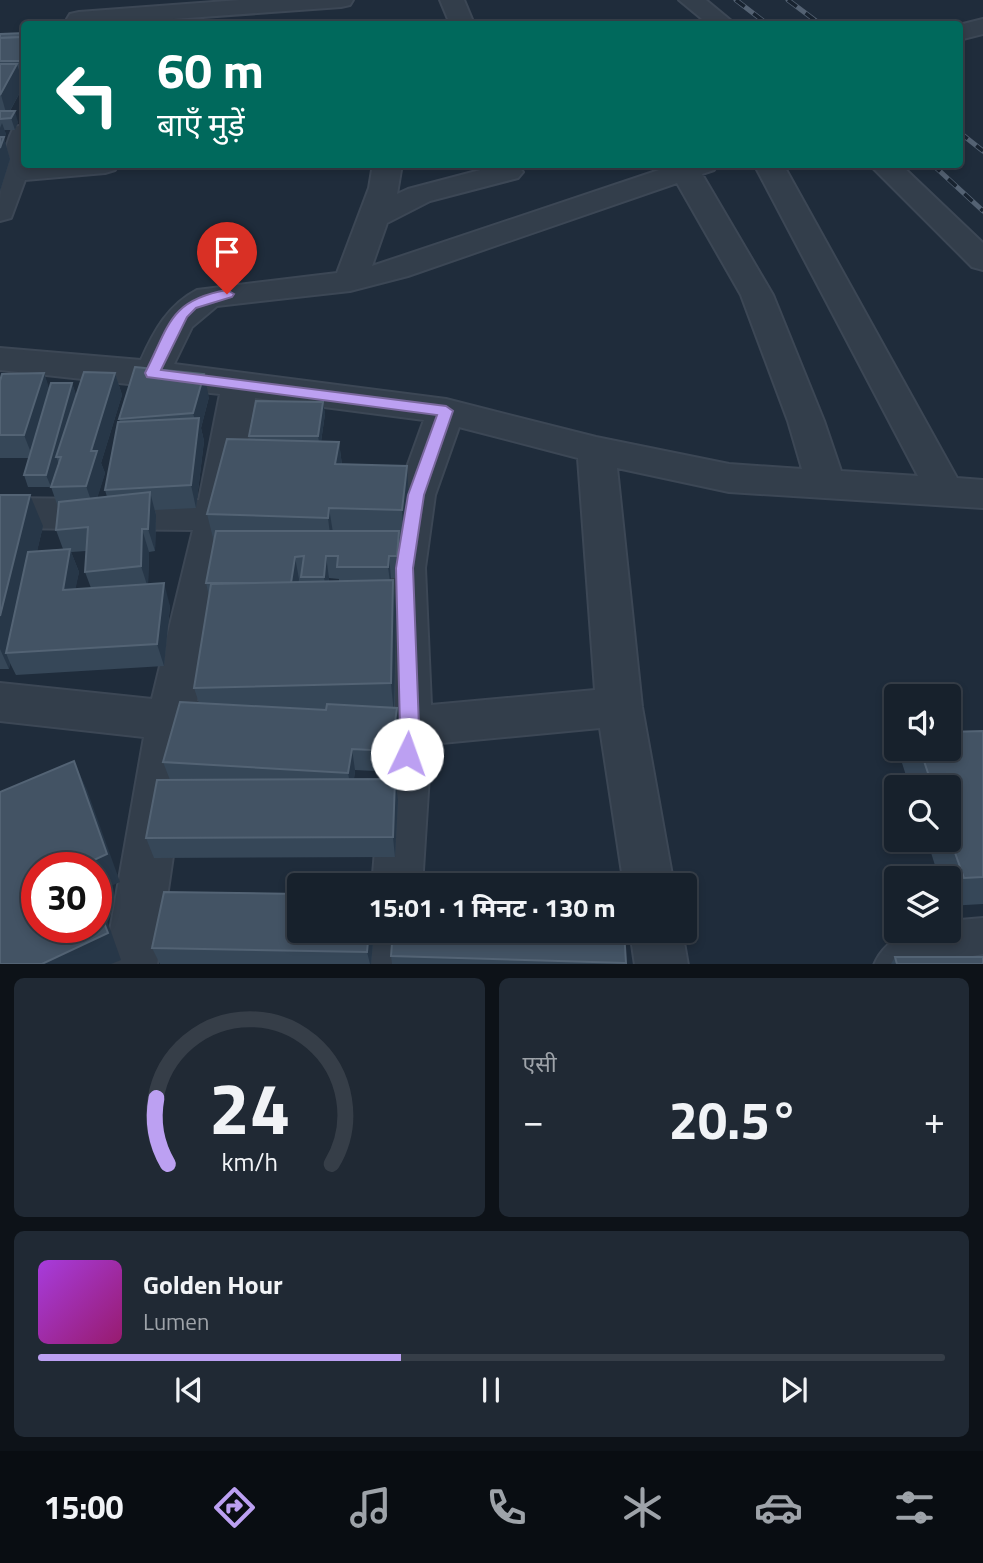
<!DOCTYPE html>
<html lang="hi">
<meta charset="utf-8">
<style>
:root{--surface:#17212c;--page:#202934;--text:#f1f3f6;--muted:#9ea3a9;--line:#363e48;--accent:#bca0f2}
body{margin:0;font-family:"Titillium Web","Noto Sans Devanagari",sans-serif;background:var(--page);color:var(--text);height:100vh;display:flex;flex-direction:column;font-size:26px;white-space:nowrap}
*{box-sizing:border-box;margin:0}
p{font-size:23px;color:var(--muted)}
.icon{flex:none;width:38px;height:38px;fill:none;stroke:currentColor;stroke-width:2;stroke-linecap:round;stroke-linejoin:round}
.map{position:relative;height:964px;overflow:hidden}
.details{display:flex;flex-direction:column;gap:14px;padding:14px;background:#0d1218;flex:1}
.details>*{flex:none}
.banner{position:absolute;left:21px;top:21px;width:942px;height:147px;border-radius:7px;box-shadow:0 4px 10px #0003,0 0 0 2px var(--line);background:#00695c;color:#fff;overflow:hidden}
.controls{position:absolute;left:884px;top:684px;display:grid;gap:14px}
.controls a{display:grid;place-items:center;width:77px;height:77px;border-radius:7px;background:var(--surface);box-shadow:0 4px 10px #0003,0 0 0 2px var(--line);font-size:35px}
.speed{position:absolute;left:21px;top:852px;display:flex;gap:14px;font-size:35px;font-weight:700;text-align:center}
.speed>*{display:grid;place-content:center;width:91px;height:91px;border-radius:50%;background:var(--surface);box-shadow:0 4px 10px #0003,0 0 0 2px var(--line);line-height:1}
.speed .limit{border:10px solid #d22;background:#fff;color:#111}
.pin{position:absolute;display:grid;place-items:center;width:60px;height:60px;color:#fff;margin:-72px -30px;border-radius:50% 50% 50% 0;rotate:-45deg;box-shadow:0 0 7px #0007}
.pin .icon{rotate:45deg}
.me{position:absolute;width:77px;margin:-38px;rotate:3deg;stroke-linejoin:round;filter:drop-shadow(0 0 5px #0008)}
.turn{display:flex;align-items:center;gap:24px;height:147px;padding:0 21px;font-size:32px}
.turn .icon{width:91px;height:91px;stroke-width:2.5}
.turn b{display:block;font-size:49px;line-height:60px}
.big{font-size:52px;font-weight:700;line-height:1.1}
.details .tile{flex:1;display:flex;flex-direction:column;justify-content:center;gap:10px;min-width:0;padding:0 24px;border-radius:10px;background:var(--page)}
.details .dial{align-items:center;gap:0}
.dial svg{height:182px;overflow:visible;fill:none;stroke:var(--line);stroke-width:7;stroke-linecap:round;text-anchor:middle}
.dial text{fill:var(--text);stroke:none}
.song{display:flex;align-items:center;gap:21px}
.cover{width:84px;height:84px;border-radius:10px;background:linear-gradient(135deg,hsl(280 70% 55%),hsl(320 70% 35%))}
.played{height:7px;border-radius:4px;background:linear-gradient(90deg,var(--accent) 40%,var(--line) 40%)}
.keys{display:flex;justify-content:space-around;direction:ltr}
.heat{display:flex;justify-content:space-between;align-items:center;font-size:38px;direction:ltr}
.details .tiles{flex:1;display:grid;gap:14px;grid-template-columns:1fr 1fr}
.tile:last-child{grid-column:span 2}
.trip{position:absolute;left:287px;top:873px;width:410px;height:70px;border-radius:7px;background:var(--surface);box-shadow:0 4px 10px #0003,0 0 0 2px var(--line);font-weight:700;line-height:70px;text-align:center}
.tab-bar{display:flex;height:112px;justify-content:space-around;align-items:center;background:#090d12;color:var(--muted)}
.tab-bar .icon{width:49px;height:49px}
.tab-bar .selected{color:var(--accent)}
.tab-bar b{font-size:32px;color:var(--text)}
.map>svg:first-child{display:block}
</style>
<div class="map">
<svg width="983" height="965" viewBox="0 0 983 965">
<rect width="100%" height="100%" fill="#1f2c3b"/>
<g fill="none" stroke-linecap="round" stroke-linejoin="round">
<g stroke="#3c4755" stroke-width="4">
<path id="lane" d="M983,918v36l-59,11h-50c14,-33 43,-34 74,-34v-10z"/>
</g>
<g stroke="#3c4755" stroke-width="4">
<g id="street">
<polygon points="240,0 353,0 350,5 341,7 105,24 71,24 67,19 70,14 79,12"/>
<polygon points="440,0 464,0 474,24 450,24"/>
<polygon points="679,0 706,0 735,24 708,24"/>
<polygon points="983,19 983,34 959,40 959,25"/>
<path d="M24,125v39h95l-4,6 -10,3 -80,7 -14,38 -11,3c0,-31 0,-67 14,-94z"/>
<path d="M373,164h29l-5,30 11,-5 95,-25 15,2 5,6 -5,6 -88,23 -43,22 -15,43 296,-99 -1,-3h51l-4,6 -12,4 71,121 51,126 17,50 77,5 -164,-312h29l174,314 26,2v28l-254,-16 -112,-24 25,239 32,179h-50l-24,-158 -169,16 -9,142h-50l12,-140 -36,-1 -16,-6 -7,-14 7,-14 16,-6 38,2 -3,-139 14,-73 27,-75 -169,-22 -19,117 -39,186 31,2 16,5 7,14 -7,14 -16,5 -38,-1 -33,225h-53l40,-228 -144,-16v-38l152,16 41,-169 -193,-2v-30l199,2 21,-106 -220,-24v-22l141,12c13,-29 27,-55 56,-70l140,-17 32,-85zM677,183l64,112 47,126 14,48 -73,-5 -133,-27 -150,-38 -272,-35 18,-37 25,-21 133,-15 58,-15zM459,427l119,31 17,232 -164,15 -6,-137 10,-73z"/>
<polygon points="869,164 900,164 983,243 983,270 972,267"/>
<polygon points="367,931 419,931 416,965 364,965"/>
<polygon points="630,931 682,931 688,965 635,965"/>
</g>
</g>
<use href="#lane" fill="#333e4b" fill-rule="evenodd"/>
<use href="#street" fill="#333e4b" fill-rule="evenodd"/>
<g stroke="#546273" stroke-width="5">
<g id="rail">
<polyline points="736,0 767,24"/>
<polyline points="788,0 820,24"/>
<polyline points="959,132 983,151"/>
<polyline points="932,164 983,211"/>
</g>
</g>
<use href="#rail" stroke="#182330" stroke-width="3.5" stroke-dasharray="11" stroke-linecap="butt"/>
</g>
<g fill="#364758" fill-rule="evenodd">
<polygon points="24,33 24,82 23,82 24,85 10,111 18,122 15,130 4,130 6,134 4,138 10,159 0,191 0,34"/>
<path d="M44,373l5,17 23,-7 4,12 -3,10 42,-32 7,22 -21,68 4,10 -8,25 10,-1 -2,-7 15,-68 -1,-3 90,-22 -8,31 3,13 -8,67 -41,2 1,5 -1,36 -6,1 -1,32 22,22 -6,60 -148,9 -6,-12 -1,6h-9v-174l43,31 -6,25 26,-2 -7,-19 2,-23 -7,-20 7,-23v-3l-7,26h-23l-4,-12 5,-17h-29v-77zM86,551l-1,21 6,16 -16,1 4,-17 -8,-20z"/>
<path d="M323,402l2,12 -4,28h18l3,23 67,33 -5,43h-5l1,13 -1,24h-8v2h2l3,32 -1,96 4,22 -6,42 -38,-2 -1,9 44,21 -3,57 -241,1 -8,-20 24,-58 -7,-18 36,-59 -5,-15 15,-92 -3,-13 8,-41 -7,-28 43,-74 -1,-4zM329,578l10,1v3h-10z"/>
<polygon points="983,731 983,904 948,906 948,878 939,878 927,840 948,840 948,788 910,788 902,763 908,749 948,749"/>
<polygon points="374,931 371,964 160,964 152,948"/>
<polygon points="391,956 626,963 625,964 392,964"/>
<polygon points="895,957 983,964 891,964"/>
</g>
<g fill="#273748">
<polygon points="17,64 24,85 7,116 1,95"/>
<polygon points="15,111 18,122 15,130 11,118"/>
<polygon points="2,123 6,134 4,138 10,159 0,191 0,128"/>
<polygon points="44,373 52,396 33,458 24,435"/>
<polygon points="115,373 122,395 101,463 105,473 94,509 86,486 91,451"/>
<polygon points="204,374 209,397 201,428 204,441 196,508 191,485 197,429 193,413"/>
<polygon points="72,383 76,395 59,457 56,457 58,461 51,487 46,475"/>
<polygon points="323,402 325,414 320,448 318,436"/>
<polygon points="339,442 343,474 335,464"/>
<polygon points="407,466 409,498 404,541 402,510"/>
<polygon points="150,492 156,515 155,551 148,529"/>
<polygon points="30,495 43,526 13,653 6,653 10,663 9,669 0,649 0,616"/>
<polygon points="329,508 334,539 332,550 328,518"/>
<polygon points="142,529 149,552 148,588 141,566"/>
<polygon points="399,531 400,554 399,578 397,556"/>
<polygon points="70,549 79,572 71,612 63,590"/>
<polygon points="326,556 329,578 327,600 324,577"/>
<polygon points="389,556 391,578 391,589 388,567"/>
<polygon points="295,557 299,579 295,606 291,583"/>
<polygon points="393,580 396,612 394,714 391,683"/>
<polygon points="164,583 170,606 164,666 157,644"/>
<polygon points="397,708 399,730 393,772 391,751"/>
<polygon points="352,749 355,770 352,794 348,773"/>
<polygon points="74,761 87,790 120,882 97,892 121,960 111,964 42,964 96,902 96,868 84,868 83,865"/>
<polygon points="395,779 398,800 395,857 393,837"/>
<polygon points="369,931 374,931 371,964 370,964 367,952"/>
</g>
<g fill="#435364" stroke="#536374" stroke-width="2">
<polygon points="24,33 24,37 0,38 0,34"/>
<polygon points="24,37 24,61 0,61 0,38"/>
<polygon points="0,64 17,64 0,95"/>
<polygon points="0,111 15,111 11,118 0,119"/>
<polygon points="0,137 4,137 0,148"/>
<polygon points="135,367 204,374 193,413 119,419"/>
<polygon points="84,372 115,373 91,451 97,451 86,486 51,487 61,457 56,457"/>
<polygon points="44,373 24,435 0,435 0,381 2,374"/>
<polygon points="51,383 72,383 46,475 24,475"/>
<polygon points="256,401 323,402 318,436 249,436"/>
<polygon points="199,418 191,485 105,490 118,422"/>
<polygon points="227,439 339,442 335,464 407,466 402,510 329,508 328,518 207,514"/>
<polygon points="150,492 148,529 142,529 141,566 85,572 88,527 56,530 59,502"/>
<polygon points="0,495 30,495 0,616"/>
<polygon points="216,531 399,531 397,556 389,556 388,567 337,567 338,556 326,556 324,577 301,577 304,556 295,557 291,583 206,583"/>
<polygon points="70,549 63,590 164,583 157,644 6,653 28,552"/>
<polygon points="393,580 391,683 194,688 211,584"/>
<polygon points="180,702 326,710 327,704 397,708 391,751 352,749 348,773 163,762"/>
<polygon points="983,731 983,877 964,878 948,833 948,788 933,788 920,749 948,749 948,732"/>
<polygon points="74,761 107,854 83,865 84,868 37,868 37,928 96,928 96,902 108,933 42,964 0,964 0,792"/>
<polygon points="395,779 393,837 146,838 157,780"/>
<polygon points="164,892 299,894 299,931 369,931 367,952 152,948"/>
<polygon points="393,931 624,931 626,963 391,956"/>
<polygon points="895,957 983,957 983,964 897,964"/>
</g>
<path fill="#bca0f2" stroke="#7a689d" stroke-width="2" d="M227,290l7,4 -2,3 -36,11 -9,9 -26,53 285,36 7,5 -29,84 -11,73 6,159 -5,32 -7,3 -6,-3 -3,-5 2,-27 -4,-159 12,-73 29,-80 -290,-38 -2,-4c24,-47 24,-73 82,-83z"/>
</svg>
<div class="controls">
<a><svg class="icon" aria-label="sound" viewBox="0 0 24 24"><path d="M4 9h4l5-4v14l-5-4H4zM17 9q2 3 0 6"/></svg></a>
<a><svg class="icon" aria-label="search" viewBox="0 0 24 24"><circle cx="10" cy="10" r="6"/><path d="M15 15l6 6"/></svg></a>
<a><svg class="icon" aria-label="layers" viewBox="0 0 24 24"><path d="M12 4l9 5-9 5-9-5zM3 14l9 5 9-5"/></svg></a>
</div>
<div class="speed"><div class="limit">30</div></div>
<div class="pin" style="left:227px;top:294px;background:#d93025"><svg class="icon" aria-label="arrive" viewBox="0 0 24 24"><path d="M6 21V4h12l-3 4 3 4H6"/></svg></div>
<svg class="me" style="left:407px;top:754px" viewBox="-20 -20 40 40"><circle r="19" fill="#fff"/><path d="M0-13L10 11 0 6-10 11z" fill="#bca0f2"/></svg>
<div class="trip">15:01 · 1 मिनट · 130 m</div>
<div class="banner">
<div class="turn"><svg class="icon" aria-label="left" viewBox="0 0 24 24"><path d="M17 20v-9H6M10 6l-5 5 5 5"/></svg><div><b>60 m</b>बाएँ मुड़ें</div></div>
</div>
</div>
<section class="details">
<div class="tiles">
<div class="tile dial"><svg viewBox="0 0 100 80">
<path d="M14 69A42 42 0 1 1 86 69"/>
<path d="M14 69A42 42 0 0 1 9 40" stroke="#bca0f2"/>
<text x="50" y="56" font-size="32" font-weight="700">24</text>
<text x="50" y="72" font-size="11">km/h</text>
</svg></div>
<div class="tile"><p>एसी</p>
<div class="heat"><a>−</a><b class="big">20.5°</b><a>+</a></div>
</div>
<div class="tile">
<div class="song"><i class="cover"></i><div><b>Golden Hour</b><p>Lumen</p></div></div>
<div class="played"></div>
<div class="keys"><svg class="icon" aria-label="previous" viewBox="0 0 24 24"><path d="M18 5L8 12l10 7zM5 5v14"/></svg><svg class="icon" aria-label="pause" viewBox="0 0 24 24"><path d="M8 5v14M16 5v14"/></svg><svg class="icon" aria-label="next" viewBox="0 0 24 24"><path d="M6 5l10 7-10 7zM19 5v14"/></svg></div>
</div>
</div>
</section>
<nav class="tab-bar">
<b>15:00</b>
<svg class="icon selected" aria-label="directions" viewBox="0 0 24 24"><path d="M12 3l9 9-9 9-9-9zM9 14v-3h6M13 9l2 2-2 2"/></svg>
<svg class="icon" aria-label="music" viewBox="0 0 24 24"><path d="M9 18V5l10-2v13"/><circle cx="6" cy="18" r="3"/><circle cx="16" cy="16" r="3"/></svg>
<svg class="icon" aria-label="phone" viewBox="0 0 24 24"><path d="M5 4h4l2 5-3 2q2 4 5 5l2-3 5 2v4C11 20 4 13 5 4z"/></svg>
<svg class="icon" aria-label="climate" viewBox="0 0 24 24"><path d="M12 3v18M4 7l16 10M4 17L20 7"/></svg>
<svg class="icon" aria-label="car" viewBox="0 0 24 24"><path d="M5 17H2v-5l4-1 3-4h7l3 4 3 1v5h-3M9 17h6M6 11h13"/><circle cx="7" cy="17" r="2"/><circle cx="17" cy="17" r="2"/></svg>
<svg class="icon" aria-label="filters" viewBox="0 0 24 24"><path d="M4 7h16M4 17h16"/><circle cx="9" cy="7" r="2"/><circle cx="15" cy="17" r="2"/></svg>
</nav>
